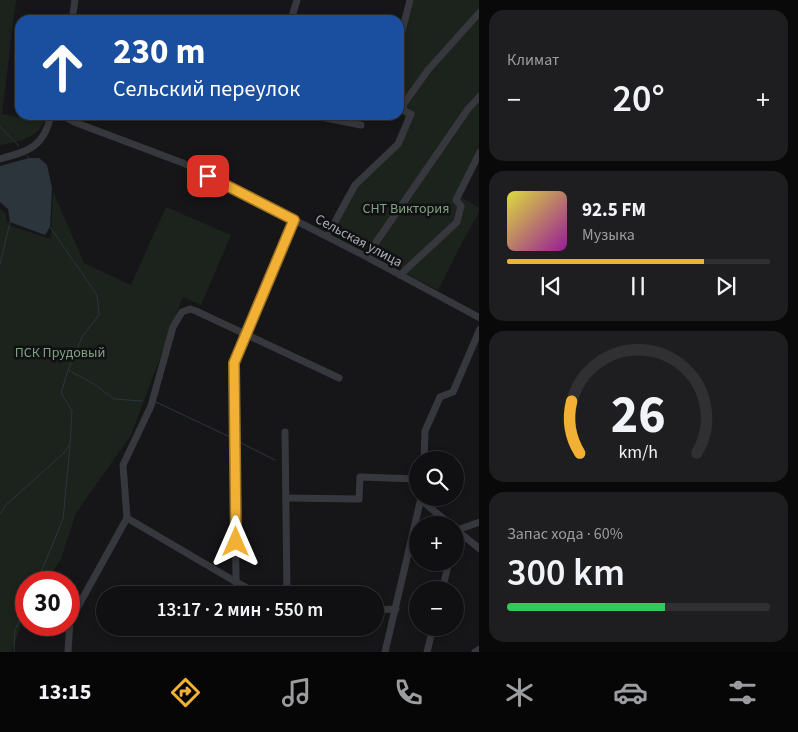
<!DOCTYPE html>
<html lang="ru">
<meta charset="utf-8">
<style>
:root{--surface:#101012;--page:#1e1e20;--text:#f1f3f6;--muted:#9c9d9f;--line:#303032;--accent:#f2b134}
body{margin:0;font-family:"Source Sans 3",sans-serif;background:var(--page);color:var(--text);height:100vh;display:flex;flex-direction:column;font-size:19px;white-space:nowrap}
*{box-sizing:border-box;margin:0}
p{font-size:16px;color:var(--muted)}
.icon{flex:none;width:28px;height:28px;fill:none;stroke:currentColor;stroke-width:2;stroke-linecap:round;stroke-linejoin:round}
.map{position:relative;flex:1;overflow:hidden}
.details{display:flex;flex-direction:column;gap:10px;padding:10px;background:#09090a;width:319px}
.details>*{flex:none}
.hud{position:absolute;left:15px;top:15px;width:389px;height:105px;border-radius:15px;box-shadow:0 2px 8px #0003,0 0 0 1px var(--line);background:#1a4fa0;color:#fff;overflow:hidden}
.tools{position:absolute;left:409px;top:451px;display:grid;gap:10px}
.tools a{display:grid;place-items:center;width:55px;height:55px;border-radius:50%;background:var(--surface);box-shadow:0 2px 8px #0003,0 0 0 1px var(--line);font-size:25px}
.speed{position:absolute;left:15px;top:571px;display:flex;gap:10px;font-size:25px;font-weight:700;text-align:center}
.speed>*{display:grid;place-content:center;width:65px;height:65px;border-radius:50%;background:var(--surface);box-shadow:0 2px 8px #0003,0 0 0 1px var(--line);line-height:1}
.speed .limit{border:8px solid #d22;background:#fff;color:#111}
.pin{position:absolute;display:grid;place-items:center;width:42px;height:42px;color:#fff;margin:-21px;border-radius:10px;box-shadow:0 2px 8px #0006}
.me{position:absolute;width:55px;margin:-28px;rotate:0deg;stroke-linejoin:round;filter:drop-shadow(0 0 4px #0008)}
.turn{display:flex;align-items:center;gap:18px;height:105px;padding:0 15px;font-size:22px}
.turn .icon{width:65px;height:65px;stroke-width:2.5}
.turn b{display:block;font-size:35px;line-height:42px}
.big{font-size:38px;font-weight:600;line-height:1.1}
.details .widget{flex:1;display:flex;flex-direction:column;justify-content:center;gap:8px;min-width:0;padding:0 18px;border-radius:15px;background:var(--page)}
.details .dial{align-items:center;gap:0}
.dial svg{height:130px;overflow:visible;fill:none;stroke:var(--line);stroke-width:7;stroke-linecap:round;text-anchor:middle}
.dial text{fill:var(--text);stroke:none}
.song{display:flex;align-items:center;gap:15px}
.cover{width:60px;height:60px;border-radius:8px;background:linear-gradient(135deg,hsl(60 70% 55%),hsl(300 70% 35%))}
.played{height:5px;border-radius:2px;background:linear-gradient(90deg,var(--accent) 75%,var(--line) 75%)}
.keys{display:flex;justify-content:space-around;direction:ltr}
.heat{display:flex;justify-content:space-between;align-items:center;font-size:28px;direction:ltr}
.charge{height:8px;border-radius:4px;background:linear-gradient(90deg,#34c759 60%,var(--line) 0)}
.trip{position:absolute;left:96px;top:586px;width:288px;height:50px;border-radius:25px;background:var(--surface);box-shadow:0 2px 8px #0003,0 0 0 1px var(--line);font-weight:600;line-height:50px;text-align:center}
.dock{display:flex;height:80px;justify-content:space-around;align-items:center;background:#060607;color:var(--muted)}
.dock .icon{width:35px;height:35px}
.dock .current{color:var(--accent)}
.dock b{font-size:22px;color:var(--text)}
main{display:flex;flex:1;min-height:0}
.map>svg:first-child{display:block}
</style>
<main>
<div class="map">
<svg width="480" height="652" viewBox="0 0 480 652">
<rect width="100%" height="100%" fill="#161618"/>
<g fill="#1c231d">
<path d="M0,0h16l-14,114 42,8c-8,17 -27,20 -44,23z"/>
<path d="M407,0h72v157l-18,40 18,11v4l-21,38 -20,40 -32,-16 1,-3 -14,-8 -2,2 -63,-34c7,-15 15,-36 25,-48 16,-19 69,-50 46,-79v-72z"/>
<polygon points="53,192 84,263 131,285 166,207 231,235 201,305 183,297 131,435 76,513 61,559 45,582 26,582 26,613 11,652 0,652 0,209 5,213 8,225 51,239"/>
</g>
<polygon fill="#2c353c" points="29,158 39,158 47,165 52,188 50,227 45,235 10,222 8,209 0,202 0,166"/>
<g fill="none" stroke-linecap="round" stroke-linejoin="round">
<g stroke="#2c353c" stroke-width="1">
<polyline points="0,127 19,146"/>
<polyline points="27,156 29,158"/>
<polyline points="0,264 10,222"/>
<polyline points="68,370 94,384 114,399 142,401"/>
<polyline points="156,402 232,438"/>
<polyline points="239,442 275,460"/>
<polyline points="0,514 7,504 64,453 70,444 72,411 61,393 68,370 82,337 99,315 97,295 50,227"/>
<polyline points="37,582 63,519 70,446"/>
<polyline points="14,652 15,630 26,606"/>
</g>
<g stroke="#37383d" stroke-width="7">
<polyline points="72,20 75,0"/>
<polyline points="291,20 297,0"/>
<polyline points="399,43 410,0"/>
<polyline points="61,115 74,122 183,163 363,255 480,318"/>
<polyline points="311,115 361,125"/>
<path d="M0,159c29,-8 44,-12 51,-44"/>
<polyline points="330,231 355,185 398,144 411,114 404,111 403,105 428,70 480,12"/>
<polyline points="370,251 468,109 480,96"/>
<polyline points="400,275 457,222 461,206 456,200 480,152"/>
<polyline points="285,432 287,595"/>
<polyline points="424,460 425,431 440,397 453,392 480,329"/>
<polyline points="286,498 359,499 360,477 418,479"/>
<polyline points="421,500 451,525"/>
<polyline points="127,518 236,582 261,595"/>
<polyline points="455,529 480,549"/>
<polyline points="455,537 457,530 480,522"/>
<polyline points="236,582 234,363 294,220"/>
<polyline points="442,590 449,562"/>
<polyline points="375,610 396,609"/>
<polyline points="68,652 70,621 127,518 123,465 151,406 173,327 182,312 190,309 196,311 339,378"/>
<polyline points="385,652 421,498"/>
<polyline points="427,652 433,628"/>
<polyline points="475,652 480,649"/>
</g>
</g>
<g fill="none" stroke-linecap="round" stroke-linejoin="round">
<g stroke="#9d7322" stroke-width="12">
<polyline id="route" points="208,176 294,220 234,363 236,542"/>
</g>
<use href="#route" stroke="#f2b134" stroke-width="9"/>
</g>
<g text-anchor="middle" stroke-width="5" stroke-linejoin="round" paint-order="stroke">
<g font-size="14" fill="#7fa381" stroke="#111113">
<text x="406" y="213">СНТ Виктория</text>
<text x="60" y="357">ПСК Прудовый</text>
</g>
<g font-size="14" fill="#a8adb8" stroke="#111113">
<text transform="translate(359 240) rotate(28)" y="5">Сельская улица</text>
</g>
</g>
</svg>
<div class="tools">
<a><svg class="icon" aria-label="search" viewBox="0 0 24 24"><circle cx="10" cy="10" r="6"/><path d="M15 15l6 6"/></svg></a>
<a>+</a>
<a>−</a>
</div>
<div class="speed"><div class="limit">30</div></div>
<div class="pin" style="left:208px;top:176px;background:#d93025"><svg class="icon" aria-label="arrive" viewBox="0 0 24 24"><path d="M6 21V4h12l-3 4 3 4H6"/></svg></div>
<svg class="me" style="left:236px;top:542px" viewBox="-20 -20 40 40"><path d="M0-17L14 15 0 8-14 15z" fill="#f2b134" stroke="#fff" stroke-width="4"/></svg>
<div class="trip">13:17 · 2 мин · 550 m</div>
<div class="hud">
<div class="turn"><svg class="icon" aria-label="ahead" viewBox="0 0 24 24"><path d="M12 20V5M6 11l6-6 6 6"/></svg><div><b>230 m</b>Сельский переулок</div></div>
</div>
</div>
<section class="details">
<div class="widget"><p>Климат</p>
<div class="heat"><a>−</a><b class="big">20°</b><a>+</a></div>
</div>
<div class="widget">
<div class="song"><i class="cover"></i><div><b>92.5 FM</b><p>Музыка</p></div></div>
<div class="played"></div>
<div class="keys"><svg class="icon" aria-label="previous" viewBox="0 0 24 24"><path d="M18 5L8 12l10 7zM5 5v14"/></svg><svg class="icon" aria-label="pause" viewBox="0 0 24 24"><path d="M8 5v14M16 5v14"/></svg><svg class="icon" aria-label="next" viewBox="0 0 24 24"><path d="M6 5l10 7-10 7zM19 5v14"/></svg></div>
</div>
<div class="widget dial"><svg viewBox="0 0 100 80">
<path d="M14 69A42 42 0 1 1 86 69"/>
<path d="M14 69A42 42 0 0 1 9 37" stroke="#f2b134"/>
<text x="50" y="56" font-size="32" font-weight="700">26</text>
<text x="50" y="72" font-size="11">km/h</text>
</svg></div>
<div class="widget"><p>Запас хода · 60%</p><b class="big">300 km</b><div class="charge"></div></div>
</section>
</main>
<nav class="dock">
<b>13:15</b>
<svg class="icon current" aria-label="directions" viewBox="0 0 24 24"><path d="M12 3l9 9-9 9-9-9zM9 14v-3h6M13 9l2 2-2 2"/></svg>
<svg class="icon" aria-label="music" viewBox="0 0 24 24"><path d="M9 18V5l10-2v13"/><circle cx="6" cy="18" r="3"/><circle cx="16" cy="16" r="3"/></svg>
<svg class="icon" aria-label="phone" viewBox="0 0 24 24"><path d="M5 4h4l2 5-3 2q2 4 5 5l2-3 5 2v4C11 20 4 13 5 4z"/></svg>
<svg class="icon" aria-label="climate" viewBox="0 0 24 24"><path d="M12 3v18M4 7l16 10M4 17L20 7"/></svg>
<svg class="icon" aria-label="car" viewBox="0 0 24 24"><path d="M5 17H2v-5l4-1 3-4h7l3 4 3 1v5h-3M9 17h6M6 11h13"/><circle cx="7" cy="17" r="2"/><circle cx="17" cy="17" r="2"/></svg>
<svg class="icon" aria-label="filters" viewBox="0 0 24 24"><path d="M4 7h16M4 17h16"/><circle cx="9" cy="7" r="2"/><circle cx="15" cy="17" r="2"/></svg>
</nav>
